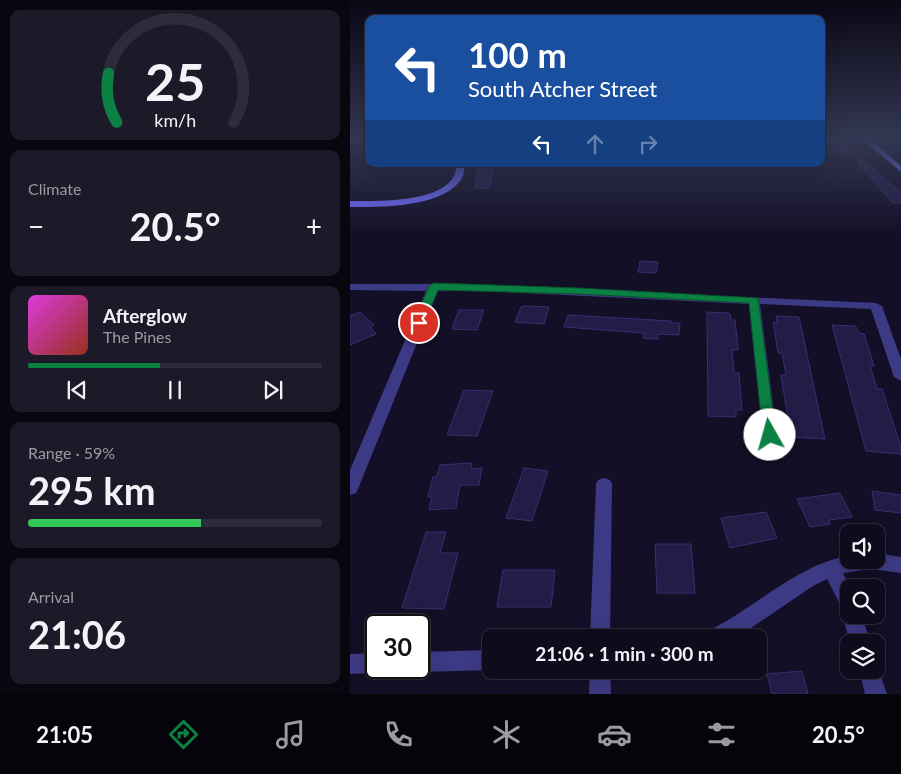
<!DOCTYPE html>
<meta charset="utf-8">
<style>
:root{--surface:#0e0b1c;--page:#1c1929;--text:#f1f3f6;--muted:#9b9ba3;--line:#2e2b3b;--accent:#0b8043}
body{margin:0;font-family:Lato,sans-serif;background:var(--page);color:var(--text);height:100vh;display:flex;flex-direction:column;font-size:19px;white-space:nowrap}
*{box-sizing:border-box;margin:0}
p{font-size:16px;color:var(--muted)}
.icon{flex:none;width:28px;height:28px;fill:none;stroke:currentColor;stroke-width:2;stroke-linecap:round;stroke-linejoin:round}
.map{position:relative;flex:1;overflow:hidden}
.panel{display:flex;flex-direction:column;gap:10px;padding:10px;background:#08060f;width:350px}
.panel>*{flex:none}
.banner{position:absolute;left:15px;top:15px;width:460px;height:152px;border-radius:10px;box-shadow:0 5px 20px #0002,0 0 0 1px var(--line);background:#1a4fa0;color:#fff;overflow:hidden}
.fabs{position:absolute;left:490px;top:524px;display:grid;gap:10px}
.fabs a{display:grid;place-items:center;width:45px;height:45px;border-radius:10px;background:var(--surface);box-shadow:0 5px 20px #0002,0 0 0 1px var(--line);font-size:25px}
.speed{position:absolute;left:15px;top:614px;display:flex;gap:10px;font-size:25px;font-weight:700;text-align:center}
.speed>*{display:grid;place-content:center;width:65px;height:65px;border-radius:50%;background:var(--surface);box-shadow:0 5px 20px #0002,0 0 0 1px var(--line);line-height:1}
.speed .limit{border:2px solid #111;border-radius:8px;background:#fff;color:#111}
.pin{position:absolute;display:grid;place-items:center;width:42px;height:42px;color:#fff;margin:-21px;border:2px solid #fff;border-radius:50%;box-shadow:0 1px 5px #0007}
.me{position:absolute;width:55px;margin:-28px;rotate:353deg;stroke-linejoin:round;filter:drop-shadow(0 0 4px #0008)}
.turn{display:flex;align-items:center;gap:18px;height:105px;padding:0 20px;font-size:22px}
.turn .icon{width:65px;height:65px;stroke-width:2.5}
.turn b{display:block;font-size:35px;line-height:42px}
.lanes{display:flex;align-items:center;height:48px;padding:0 20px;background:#0003;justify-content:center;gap:25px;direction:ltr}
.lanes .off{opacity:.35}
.big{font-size:38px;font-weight:700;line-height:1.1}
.panel .tile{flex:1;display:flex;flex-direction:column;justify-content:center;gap:8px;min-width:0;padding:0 18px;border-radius:10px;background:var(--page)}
.panel .dial{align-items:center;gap:0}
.dial svg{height:130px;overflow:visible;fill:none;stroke:var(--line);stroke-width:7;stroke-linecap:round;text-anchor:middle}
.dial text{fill:var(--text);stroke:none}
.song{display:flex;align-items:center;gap:15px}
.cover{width:60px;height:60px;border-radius:8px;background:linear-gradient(135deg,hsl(300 70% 55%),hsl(10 70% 35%))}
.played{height:5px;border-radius:2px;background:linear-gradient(90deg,var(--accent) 45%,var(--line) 45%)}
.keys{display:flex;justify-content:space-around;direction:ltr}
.heat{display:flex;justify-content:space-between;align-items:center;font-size:28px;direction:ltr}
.charge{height:8px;border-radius:4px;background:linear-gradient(90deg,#34c759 59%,var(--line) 0)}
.trip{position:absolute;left:132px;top:629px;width:285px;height:50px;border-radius:10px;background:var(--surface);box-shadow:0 5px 20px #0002,0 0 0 1px var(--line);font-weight:700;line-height:50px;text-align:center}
.menu{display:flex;height:80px;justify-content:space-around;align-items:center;background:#06040b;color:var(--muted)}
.menu .icon{width:35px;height:35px}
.menu .current{color:var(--accent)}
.menu b{font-size:22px;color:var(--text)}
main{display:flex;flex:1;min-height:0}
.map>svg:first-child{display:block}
</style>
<main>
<section class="panel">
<div class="tile dial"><svg viewBox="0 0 100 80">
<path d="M14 69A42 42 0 1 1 86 69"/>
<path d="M14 69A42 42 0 0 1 9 39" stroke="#0b8043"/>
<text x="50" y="56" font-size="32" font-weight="700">25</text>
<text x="50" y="72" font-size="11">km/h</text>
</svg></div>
<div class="tile"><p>Climate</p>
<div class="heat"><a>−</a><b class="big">20.5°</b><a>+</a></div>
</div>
<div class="tile">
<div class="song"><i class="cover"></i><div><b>Afterglow</b><p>The Pines</p></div></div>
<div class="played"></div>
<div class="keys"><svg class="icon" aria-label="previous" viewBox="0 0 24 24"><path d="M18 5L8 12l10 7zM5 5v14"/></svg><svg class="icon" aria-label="pause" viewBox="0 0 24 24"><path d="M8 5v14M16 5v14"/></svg><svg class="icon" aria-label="next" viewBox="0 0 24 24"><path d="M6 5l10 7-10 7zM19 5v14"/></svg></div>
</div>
<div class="tile"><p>Range · 59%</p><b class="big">295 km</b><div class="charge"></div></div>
<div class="tile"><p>Arrival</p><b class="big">21:06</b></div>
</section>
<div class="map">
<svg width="551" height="694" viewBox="0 0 551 694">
<rect width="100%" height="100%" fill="#130f26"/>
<g fill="#241b47" stroke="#3b2d73">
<polygon points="480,145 496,145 503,153 486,154"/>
<polygon points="512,159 551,193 551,203 543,203 508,163"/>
<polygon points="129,164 143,164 140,188 125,188"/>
<polygon points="290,261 308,262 306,273 288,272"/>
<polygon points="174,306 199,307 194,324 165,322 171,307"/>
<polygon points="109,310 134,310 127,330 102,329"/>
<polygon points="10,312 24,325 20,327 26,334 0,345 0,316"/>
<polygon points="357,312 378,313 380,314 381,320 385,320 388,350 382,350 384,373 389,373 392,410 386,410 386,417 358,416"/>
<polygon points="218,315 321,321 321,323 330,323 329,335 308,334 308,339 293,338 294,333 214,327"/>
<polygon points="426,316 449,317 475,439 441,437 431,375 436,375 432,353 428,353 423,322 427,322"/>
<polygon points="482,325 505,326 507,328 509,333 514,334 524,366 520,365 527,389 532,389 551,447 551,454 516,451"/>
<polygon points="114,390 143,391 127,436 97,435"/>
<polygon points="122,463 121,469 132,468 129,485 110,485 106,508 79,510 82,497 78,497 83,477 87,476 90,465"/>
<polygon points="174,468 198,471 182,521 156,518"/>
<polygon points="522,491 551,495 551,513 525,510"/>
<polygon points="490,493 502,517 479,520 480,524 460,527 447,499"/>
<polygon points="416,512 427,538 380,548 371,518"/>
<polygon points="76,532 96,532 90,553 108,553 94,609 52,608"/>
<polygon points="305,544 341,544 345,593 307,593"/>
<polygon points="153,570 205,570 201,607 147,607"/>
<polygon points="452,671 458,694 422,694 417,674"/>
</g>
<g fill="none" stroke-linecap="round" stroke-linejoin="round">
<g fill="#3d3a85" fill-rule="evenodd">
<polygon points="520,138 520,142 517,142 471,144 471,140"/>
<polygon points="84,283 526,303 532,306 551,359 551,381 544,377 521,309 410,304 427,435 425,439 420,440 415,439 413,435 399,304 134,291 88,291 8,489 6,493 0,495 0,470 76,291 0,290 0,284 80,284"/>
<polygon points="254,478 260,480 262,484 260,638 240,638 246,484 248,480"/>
<path d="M526,553l25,4v16l-30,-4 -28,4 7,15 -1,27h13l8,27h-20l-8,-27 2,-3 -17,-33 -14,7 -77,52h-31l3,-7c46,-22 91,-68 141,-75v4h27z"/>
<polygon points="141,650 141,670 69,672 61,668 69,668 69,652"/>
<polygon points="26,653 26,668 34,668 33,670 26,673 0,674 0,654"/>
<polygon points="526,663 537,694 515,694 509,670 526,670"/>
<polygon points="240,670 260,670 261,694 239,694"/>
</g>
<g fill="#6f6bff" fill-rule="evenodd">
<polygon points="511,138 519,138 551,166 551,172"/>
<path d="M107,164h8c-1,4 -1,8 -2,12 -16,32 -82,31 -113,31v-6c27,0 90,2 104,-25 2,-4 2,-8 3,-12z"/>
</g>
</g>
<linearGradient id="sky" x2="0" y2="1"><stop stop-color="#0a0815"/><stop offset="0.59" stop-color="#333752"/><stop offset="1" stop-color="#333752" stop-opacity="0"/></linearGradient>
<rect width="551" height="235" fill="url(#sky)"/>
<polygon fill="#0b8043" stroke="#07532c" points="84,283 229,288 408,298 426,435 424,439 415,439 413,435 399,303 229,294 88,290 74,323 69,326 65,325 64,323 79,286"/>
</svg>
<div class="fabs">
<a><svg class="icon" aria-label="sound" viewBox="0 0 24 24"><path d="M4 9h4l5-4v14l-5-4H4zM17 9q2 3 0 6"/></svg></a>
<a><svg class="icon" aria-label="search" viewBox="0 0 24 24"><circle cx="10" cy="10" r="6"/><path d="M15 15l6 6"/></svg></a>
<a><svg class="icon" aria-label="layers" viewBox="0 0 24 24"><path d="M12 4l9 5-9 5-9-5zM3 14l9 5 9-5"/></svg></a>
</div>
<div class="speed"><div class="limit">30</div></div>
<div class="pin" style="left:69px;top:323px;background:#d93025"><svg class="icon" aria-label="arrive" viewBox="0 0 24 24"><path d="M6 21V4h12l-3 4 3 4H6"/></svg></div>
<svg class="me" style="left:420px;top:435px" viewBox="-20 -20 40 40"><circle r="19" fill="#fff"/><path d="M0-13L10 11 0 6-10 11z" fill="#0b8043"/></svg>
<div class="trip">21:06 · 1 min · 300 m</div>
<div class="banner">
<div class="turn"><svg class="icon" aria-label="left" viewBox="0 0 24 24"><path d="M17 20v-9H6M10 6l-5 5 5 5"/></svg><div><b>100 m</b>South Atcher Street</div></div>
<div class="lanes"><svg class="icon" aria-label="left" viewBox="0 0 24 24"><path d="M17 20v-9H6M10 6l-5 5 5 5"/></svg><svg class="icon off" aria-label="ahead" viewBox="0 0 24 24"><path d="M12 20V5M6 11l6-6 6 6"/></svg><svg class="icon off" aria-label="right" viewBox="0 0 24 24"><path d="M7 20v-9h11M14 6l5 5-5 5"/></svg></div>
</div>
</div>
</main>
<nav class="menu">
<b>21:05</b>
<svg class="icon current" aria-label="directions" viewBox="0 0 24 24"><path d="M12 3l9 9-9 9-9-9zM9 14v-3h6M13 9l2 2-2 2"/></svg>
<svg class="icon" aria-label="music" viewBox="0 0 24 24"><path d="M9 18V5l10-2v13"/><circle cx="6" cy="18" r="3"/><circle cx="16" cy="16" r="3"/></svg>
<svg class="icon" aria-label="phone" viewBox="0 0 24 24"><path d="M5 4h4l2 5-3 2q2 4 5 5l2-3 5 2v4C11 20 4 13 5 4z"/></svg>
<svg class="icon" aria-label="climate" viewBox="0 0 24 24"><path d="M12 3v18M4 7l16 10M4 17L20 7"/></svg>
<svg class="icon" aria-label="car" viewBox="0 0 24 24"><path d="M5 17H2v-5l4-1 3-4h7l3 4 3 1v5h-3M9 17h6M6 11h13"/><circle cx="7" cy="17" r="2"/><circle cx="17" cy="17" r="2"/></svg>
<svg class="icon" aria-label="filters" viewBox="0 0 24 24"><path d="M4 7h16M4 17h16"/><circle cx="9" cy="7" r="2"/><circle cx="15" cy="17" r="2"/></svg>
<b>20.5°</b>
</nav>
